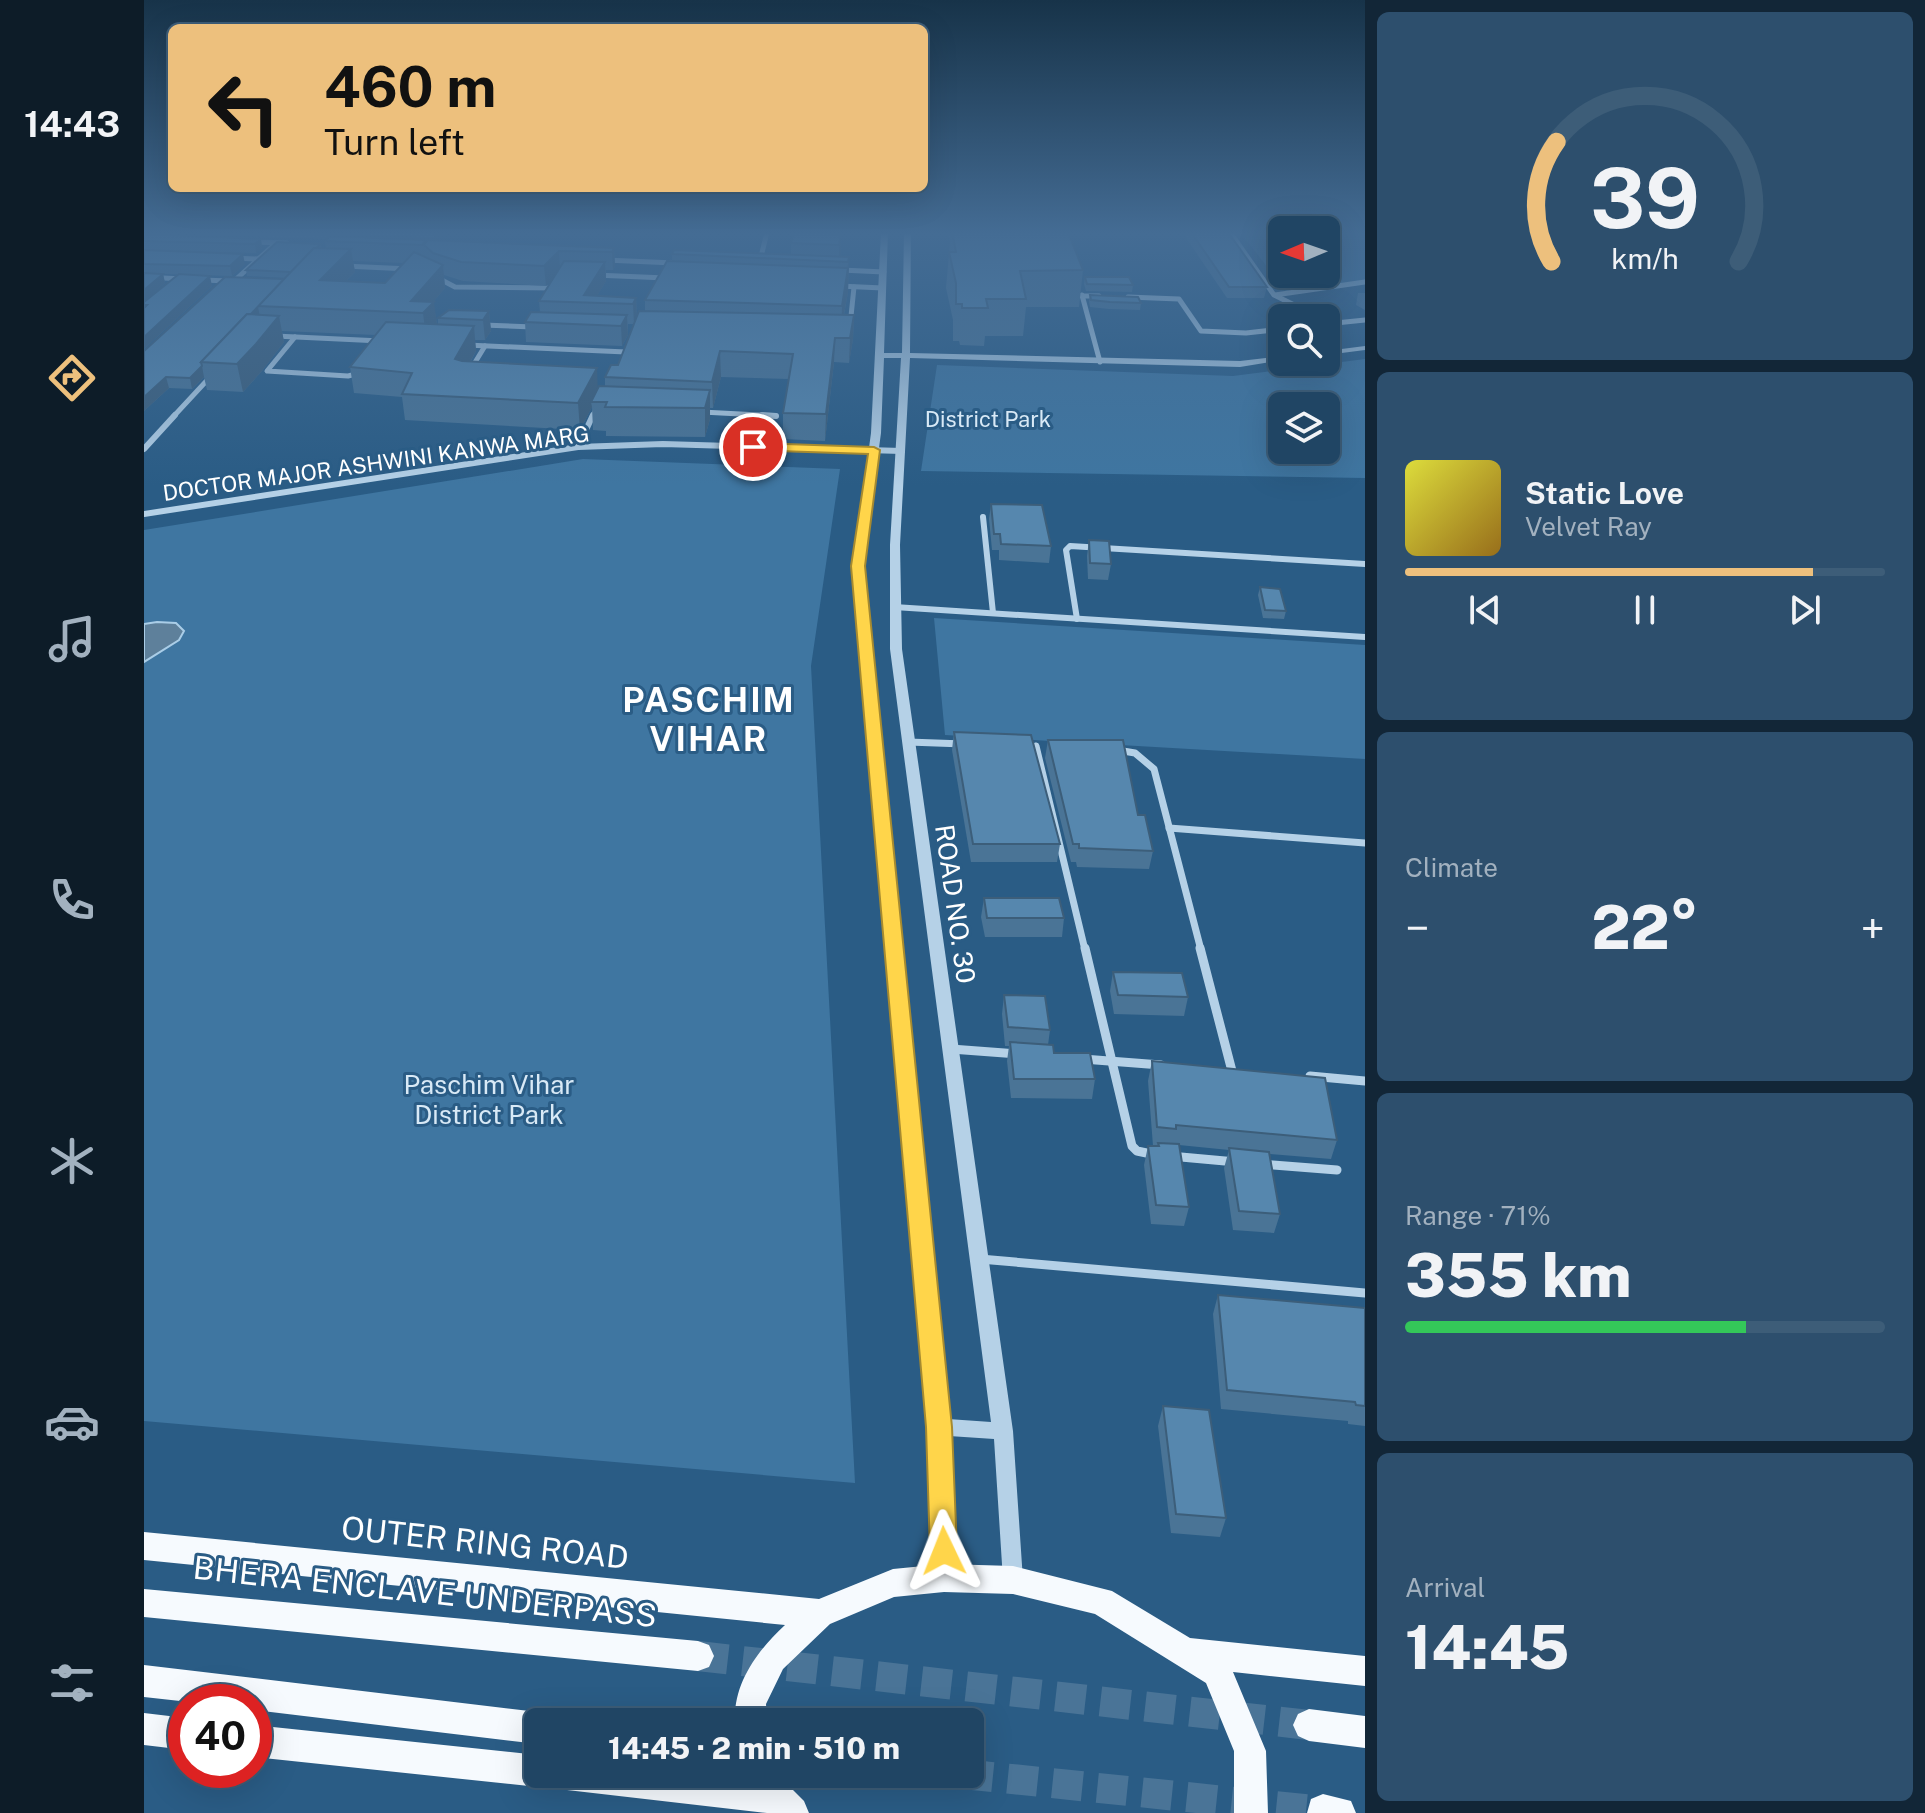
<!DOCTYPE html>
<meta charset="utf-8">
<style>
:root{--surface:#204564;--page:#2d4f6d;--text:#f1f3f6;--muted:#a2b1bf;--line:#3d5d78;--accent:#edc07d}
body{margin:0;font-family:"Public Sans",sans-serif;background:var(--page);color:var(--text);height:100vh;display:flex;flex-direction:column;font-size:30px;white-space:nowrap}
*{box-sizing:border-box;margin:0}
p{font-size:26px;color:var(--muted)}
.icon{flex:none;width:44px;height:44px;fill:none;stroke:currentColor;stroke-width:2;stroke-linecap:round;stroke-linejoin:round}
.map{position:relative;flex:1;overflow:hidden}
.drawer{display:flex;flex-direction:column;gap:12px;padding:12px;background:#122637;width:560px}
.drawer>*{flex:none}
.top-card{position:absolute;left:24px;top:24px;width:760px;height:168px;border-radius:12px;box-shadow:0 8px 32px #0002,0 0 0 2px var(--line);background:#edc07d;color:#111;overflow:hidden}
.needle{width:52px;rotate:268deg}
.controls{position:absolute;left:1124px;top:216px;display:grid;gap:16px}
.controls a{display:grid;place-items:center;width:72px;height:72px;border-radius:12px;background:var(--surface);box-shadow:0 8px 32px #0002,0 0 0 2px var(--line);font-size:40px}
.speed{position:absolute;left:24px;top:1684px;display:flex;gap:16px;font-size:40px;font-weight:700;text-align:center}
.speed>*{display:grid;place-content:center;width:104px;height:104px;border-radius:50%;background:var(--surface);box-shadow:0 8px 32px #0002,0 0 0 2px var(--line);line-height:1}
.speed .limit{border:12px solid #d22;background:#fff;color:#111}
.pin{position:absolute;display:grid;place-items:center;width:68px;height:68px;color:#fff;margin:-34px;border:4px solid #fff;border-radius:50%;box-shadow:0 2px 8px #0007}
.me{position:absolute;width:88px;margin:-44px;rotate:358deg;stroke-linejoin:round;filter:drop-shadow(0 0 6px #0008)}
.turn{display:flex;align-items:center;gap:28px;height:168px;padding:0 24px;font-size:36px}
.turn .icon{width:104px;height:104px;stroke-width:2.5}
.turn b{display:block;font-size:56px;line-height:68px}
.big{font-size:60px;font-weight:800;line-height:1.1}
.drawer .widget{flex:1;display:flex;flex-direction:column;justify-content:center;gap:12px;min-width:0;padding:0 28px;border-radius:12px;background:var(--page)}
.drawer .dial{align-items:center;gap:0}
.dial svg{height:208px;overflow:visible;fill:none;stroke:var(--line);stroke-width:7;stroke-linecap:round;text-anchor:middle}
.dial text{fill:var(--text);stroke:none}
.song{display:flex;align-items:center;gap:24px}
.cover{width:96px;height:96px;border-radius:12px;background:linear-gradient(135deg,hsl(60 70% 55%),hsl(40 70% 35%))}
.played{height:8px;border-radius:4px;background:linear-gradient(90deg,var(--accent) 85%,var(--line) 85%)}
.keys{display:flex;justify-content:space-around;direction:ltr}
.heat{display:flex;justify-content:space-between;align-items:center;font-size:44px;direction:ltr}
.charge{height:12px;border-radius:6px;background:linear-gradient(90deg,#34c759 71%,var(--line) 0)}
.trip{position:absolute;left:380px;top:1708px;width:460px;height:80px;border-radius:12px;background:var(--surface);box-shadow:0 8px 32px #0002,0 0 0 2px var(--line);font-weight:800;line-height:80px;text-align:center}
main{display:flex;flex:1;min-height:0}
.menu{display:flex;flex-direction:column;width:144px;justify-content:space-around;align-items:center;background:#0d1c28;color:var(--muted)}
.menu .icon{width:56px;height:56px}
.menu .on{color:var(--accent)}
.menu b{font-size:36px;color:var(--text)}
.map>svg:first-child{display:block}
</style>
<main>
<nav class="menu">
<b>14:43</b>
<svg class="icon on" aria-label="directions" viewBox="0 0 24 24"><path d="M12 3l9 9-9 9-9-9zM9 14v-3h6M13 9l2 2-2 2"/></svg>
<svg class="icon" aria-label="music" viewBox="0 0 24 24"><path d="M9 18V5l10-2v13"/><circle cx="6" cy="18" r="3"/><circle cx="16" cy="16" r="3"/></svg>
<svg class="icon" aria-label="phone" viewBox="0 0 24 24"><path d="M5 4h4l2 5-3 2q2 4 5 5l2-3 5 2v4C11 20 4 13 5 4z"/></svg>
<svg class="icon" aria-label="climate" viewBox="0 0 24 24"><path d="M12 3v18M4 7l16 10M4 17L20 7"/></svg>
<svg class="icon" aria-label="car" viewBox="0 0 24 24"><path d="M5 17H2v-5l4-1 3-4h7l3 4 3 1v5h-3M9 17h6M6 11h13"/><circle cx="7" cy="17" r="2"/><circle cx="17" cy="17" r="2"/></svg>
<svg class="icon" aria-label="filters" viewBox="0 0 24 24"><path d="M4 7h16M4 17h16"/><circle cx="9" cy="7" r="2"/><circle cx="15" cy="17" r="2"/></svg>
</nav>
<div class="map">
<svg width="1221" height="1813" viewBox="0 0 1221 1813">
<rect width="100%" height="100%" fill="#2a5c85"/>
<g fill="#3f76a1" fill-rule="evenodd">
<polygon points="1096,232 1138,232 1138,274 1182,274 1182,232 1221,232 1221,280 1142,291"/>
<path d="M1221,359v119l-444,-7 16,-106 296,11zM1138,406h44v44h-44z"/>
<polygon points="439,459 696,469 667,666 711,1483 0,1421 0,530"/>
<polygon points="790,618 1221,645 1221,759 801,735"/>
</g>
<polygon fill="#5e809b" stroke="#aacde7" stroke-width="2" points="13,622 32,623 40,631 35,640 0,662 0,624"/>
<g fill="none" stroke-linecap="round" stroke-linejoin="round">
<g stroke="#4a7497" stroke-width="30" stroke-dasharray="30 15" stroke-linecap="butt">
<polyline points="554,1656 1165,1725"/>
<polyline points="819,1774 1179,1811"/>
</g>
<g stroke="#b5d1e7" stroke-width="5">
<polyline points="1086,232 1130,295 1177,318"/>
<polyline points="109,242 143,243"/>
<polyline points="89,258 115,259"/>
<polyline points="461,260 531,263"/>
<polyline points="616,261 623,232"/>
<polyline points="200,266 266,269"/>
<polyline points="697,270 740,272"/>
<polyline points="451,275 522,278"/>
<polyline points="0,277 39,279"/>
<polyline points="292,277 311,287 410,288"/>
<polyline points="57,280 87,281"/>
<polyline points="90,281 132,243"/>
<polyline points="695,286 739,288"/>
<polyline points="938,295 956,362"/>
<polyline points="1131,295 1221,282"/>
<polyline points="938,296 955,296"/>
<polyline points="984,297 1035,299 1057,331 1102,333 1138,329"/>
<polyline points="1182,324 1221,320"/>
<polyline points="339,325 389,327"/>
<polyline points="706,326 710,287"/>
<polyline points="131,336 237,341"/>
<polyline points="151,337 123,371 204,376 216,373"/>
<polyline points="323,345 482,352"/>
<polyline points="327,369 341,346"/>
<polyline points="558,412 632,416"/>
<polyline points="29,417 67,376"/>
<polyline points="448,417 453,408"/>
</g>
<g stroke="#b5d1e7" stroke-width="6">
<polyline points="618,415 632,416"/>
<polyline points="434,447 449,415"/>
<polyline points="0,449 31,415"/>
<polyline points="0,514 434,447 519,444 758,451"/>
<polyline points="839,517 849,613"/>
<polyline points="750,607 1221,637"/>
<polyline points="933,619 922,550 926,546 1221,564"/>
</g>
<g stroke="#b5d1e7" stroke-width="7">
<polyline points="764,742 820,744"/>
<polyline points="892,746 941,950"/>
<polyline points="973,750 991,753 1010,769 1057,950"/>
<polyline points="1025,828 1221,843"/>
</g>
<g stroke="#b5d1e7" stroke-width="9">
<polyline points="941,948 988,1146 993,1151 1012,1155"/>
<polyline points="1056,948 1088,1071"/>
<polyline points="807,1049 874,1054"/>
<polyline points="939,1059 1017,1065"/>
<polyline points="1166,1076 1221,1081"/>
<polyline points="1026,1156 1092,1162"/>
<polyline points="1118,1164 1193,1170"/>
<polyline points="836,1259 1221,1293"/>
</g>
<g fill="#b5d1e7" fill-rule="evenodd">
<path d="M737,232h7l-4,121h18l2,-121h7l-1,121 330,8 42,-5v4l-42,7 -330,-9 -10,187 2,104 111,782 10,149 -3,7 -7,3 -7,-3 -3,-7 -9,-141 -45,-3 5,142 -3,7 -7,3 -7,-3 -3,-7 -5,-151 -76,-861 18,-133zM740,358h17l-11,187v104l101,773 -43,-3 -85,-853 18,-133z"/>
<polygon points="1221,346 1221,350 1182,355 1182,351"/>
</g>
<g fill="#f6fafe" fill-rule="evenodd">
<path d="M0,1532l675,67 74,-30 51,-5 69,2 99,25 78,47 175,18v30l-132,-14 33,79 2,62h-34v-62l-28,-68 -111,-69 -82,-20 -69,-2 -50,5 -64,27 -47,45 -17,35 1,18h-32c-2,-39 23,-72 50,-97l-641,-65z"/>
<polygon points="0,1589 554,1641 565,1645 570,1656 565,1667 554,1671 0,1617"/>
<polygon points="0,1665 394,1712 405,1717 408,1722 394,1722 394,1744 110,1710 110,1702 45,1702 0,1697"/>
<polygon points="1165,1709 1221,1716 1221,1748 1165,1741 1154,1736 1149,1725 1154,1714"/>
<polygon points="0,1713 42,1718 42,1750 0,1745"/>
<polygon points="110,1725 394,1755 394,1774 633,1774 660,1801 665,1813 623,1813 423,1790 411,1786 408,1777 406,1783 394,1787 110,1757"/>
<polygon points="1179,1794 1207,1801 1212,1813 1163,1813 1167,1799"/>
</g>
</g>
<g fill="#4a7496" fill-rule="evenodd">
<path d="M0,232h196l-5,4 6,1 2,-5h103l-6,9 174,7 1,18 -2,4h-7v11l-9,15 39,2 1,19 8,-6v-11l27,-39v-7l119,1v-12l41,-9h9l-1,23h9l-1,35 -4,23h10l-1,24 -4,24 -15,-1 -9,79 -42,-2v-26l6,-34 -68,-2 -8,31h-3v11l-5,18 -99,-1v-5l-13,-1 -1,-23 -12,23 -175,-10 -3,-23 -48,-4 -4,-26 26,-32 -94,-4 2,11 -22,29 -19,21 -36,-2 -3,-13 -12,12 -23,-1 -25,23v-60l141,-73 -38,-2 -1,-6 75,-26v4l5,1 -1,-8 2,-2zM209,261l51,2 -19,20 -39,-2 9,-9zM300,275l19,6 83,5 9,-10 -16,25 1,11 -15,10 1,20 96,4 6,-11v-11h6l-16,41 -13,12v9l-7,2 -127,-27 5,-10 -1,-11h10l6,-9 -2,-20 -51,7v6h-1l-4,-22 12,-14z"/>
<polygon points="804,232 924,232 939,270 935,307 882,307 879,336 841,336 840,346 816,345 815,341 809,341 809,320 802,288 806,242"/>
<polygon points="1040,232 1084,232 1123,287 1120,298 1083,298 1040,235"/>
<polygon points="0,234 117,239 118,248 112,253 24,251 101,264 88,276 19,274 21,283 2,300 68,286 0,349"/>
<polygon points="941,277 989,285 988,292 942,291 940,284"/>
<polygon points="1214,293 1221,293 1221,310 1212,305"/>
<polygon points="946,295 997,303 996,310 965,309 946,307 945,302"/>
<polygon points="847,504 907,546 905,563 855,560 855,550 848,550 845,519"/>
<polygon points="945,540 967,564 964,580 944,579 943,556"/>
<polygon points="1116,587 1142,611 1140,619 1119,618 1114,595"/>
<polygon points="810,732 916,844 913,862 827,862 808,750"/>
<polygon points="904,740 994,815 1009,851 1005,869 933,867 932,862 927,862 901,758"/>
<polygon points="840,898 920,918 918,937 841,937 837,917"/>
<polygon points="969,972 1044,997 1040,1016 970,1014 966,991"/>
<polygon points="860,995 906,1030 904,1045 910,1053 951,1079 948,1099 867,1098 863,1061 865,1046 861,1046 858,1014"/>
<polygon points="1008,1061 1193,1140 1187,1159 1126,1154 1136,1214 1130,1233 1089,1230 1080,1168 1085,1150 1035,1145 1045,1207 1040,1226 1007,1224 1000,1165 1004,1146 1009,1146 1004,1081"/>
<polygon points="1074,1295 1221,1308 1221,1426 1204,1424 1204,1421 1077,1409 1069,1314"/>
<polygon points="1019,1406 1082,1518 1076,1537 1027,1533 1014,1426"/>
</g>
<g fill="#3c5e7a">
<polygon points="186,232 196,232 188,239"/>
<polygon points="294,232 302,232 291,248 290,238"/>
<polygon points="697,234 697,253 695,265 695,245"/>
<polygon points="117,239 118,248 112,253 111,244"/>
<polygon points="470,248 471,266 469,270 468,252"/>
<polygon points="207,249 211,272 180,303 176,280"/>
<polygon points="415,251 416,270 402,286 400,266"/>
<polygon points="99,254 101,264 88,276 86,266"/>
<polygon points="705,257 704,292 697,330 698,306"/>
<polygon points="461,262 462,281 449,303 440,295"/>
<polygon points="299,265 301,288 284,308 290,302 293,325 282,337 279,313 267,301"/>
<polygon points="19,274 21,283 0,302 0,290"/>
<polygon points="66,276 68,286 0,349 0,337"/>
<polygon points="492,298 493,317 490,324 489,304"/>
<polygon points="114,307 116,317 61,363"/>
<polygon points="345,311 347,331 341,340 339,320"/>
<polygon points="483,315 484,335 478,346 477,326"/>
<polygon points="710,315 709,339 705,363 706,338"/>
<polygon points="135,316 140,342 118,371 99,392 93,364"/>
<polygon points="330,326 332,351 314,384 311,359"/>
<polygon points="691,338 690,362 681,441 682,414"/>
<polygon points="576,351 577,377 569,408 568,382"/>
<polygon points="58,366 60,377 48,389 46,378"/>
<polygon points="453,368 454,394 447,402 448,407 436,430 434,403"/>
<polygon points="22,377 25,388 0,411 0,397"/>
<polygon points="566,390 566,419 561,437 561,408"/>
</g>
<g fill="#5687ae" stroke="#3c5e7a" stroke-width="2">
<polygon points="199,232 294,232 290,238 197,235"/>
<polygon points="650,232 685,232 685,234 697,234 695,245 647,243"/>
<polygon points="808,232 924,232 939,270 876,271 882,299 842,299 844,308 818,308 818,304 812,304 812,283 805,252 812,252"/>
<polygon points="1047,232 1084,232 1123,287 1085,287"/>
<polygon points="0,234 117,239 111,244 0,241"/>
<polygon points="186,236 282,240 278,245 181,241"/>
<polygon points="284,240 470,248 468,252 415,251 400,266 317,262 289,253 280,245"/>
<polygon points="133,242 177,244 172,248 170,248 147,272 102,270"/>
<polygon points="170,248 207,249 176,280 241,283 270,252 299,265 267,301 290,302 279,313 114,306"/>
<polygon points="0,250 99,254 86,266 0,264"/>
<polygon points="530,250 705,257 704,262 528,254"/>
<polygon points="420,261 461,262 440,295 492,298 489,304 395,301"/>
<polygon points="523,261 704,268 698,306 501,300"/>
<polygon points="0,273 19,274 0,290"/>
<polygon points="35,274 66,276 0,337 0,308 3,305 0,305 0,302"/>
<polygon points="81,277 140,279 107,314 103,314 57,362 58,366 46,378 22,377 0,397 0,351"/>
<polygon points="941,277 985,277 989,285 943,284"/>
<polygon points="946,295 994,297 997,303 966,302 947,300"/>
<polygon points="305,310 345,311 339,320 294,318"/>
<polygon points="495,311 710,315 706,338 691,338 682,414 639,413 649,354 576,351 568,382 461,377 467,365 474,365"/>
<polygon points="387,312 483,315 477,326 381,322"/>
<polygon points="103,314 135,316 112,344 93,364 57,362"/>
<polygon points="242,322 330,326 311,359 318,361 453,368 434,403 258,394 268,373 206,367"/>
<polygon points="455,386 566,390 561,408 461,407 463,402 447,402"/>
<polygon points="847,504 898,505 907,546 857,544 856,534 850,534"/>
<polygon points="945,540 965,541 967,564 946,563"/>
<polygon points="1116,587 1136,589 1142,611 1121,610"/>
<polygon points="810,732 887,735 916,844 829,844"/>
<polygon points="904,740 979,740 994,815 1001,815 1009,851 935,848 935,844 929,844"/>
<polygon points="840,898 915,898 920,918 843,918"/>
<polygon points="969,972 1038,973 1044,997 974,995"/>
<polygon points="860,995 901,996 906,1030 864,1027"/>
<polygon points="866,1042 909,1045 910,1053 946,1053 951,1079 870,1079"/>
<polygon points="1008,1061 1181,1078 1193,1140 1032,1125 1032,1129 1013,1127"/>
<polygon points="1014,1143 1035,1144 1045,1207 1012,1205 1004,1146 1015,1146"/>
<polygon points="1085,1148 1125,1152 1136,1214 1095,1211"/>
<polygon points="1074,1295 1221,1308 1221,1406 1212,1405 1211,1402 1083,1390"/>
<polygon points="1019,1406 1065,1410 1082,1518 1032,1514"/>
</g>
<linearGradient id="sky" x2="0" y2="1"><stop stop-color="#173349"/><stop offset="0.48" stop-color="#446c94"/><stop offset="1" stop-color="#446c94" stop-opacity="0"/></linearGradient>
<rect width="1221" height="486" fill="url(#sky)"/>
<polygon fill="#ffd54a" stroke="#a68a30" stroke-width="2" points="609,443 730,447 736,450 721,566 808,1427 813,1551 809,1560 800,1564 790,1560 786,1551 782,1427 707,566 724,454 605,450 603,447"/>
<g text-anchor="middle" stroke-width="6" stroke-linejoin="round" paint-order="stroke">
<g font-size="22" fill="#d8e9f6" stroke="#2a5c85">
<text x="844" y="427">District Park</text>
</g>
<g font-size="22" fill="#fff" stroke="#2a5c85">
<text transform="translate(232 463) rotate(-8)" y="8">DOCTOR MAJOR ASHWINI KANWA MARG</text>
</g>
<g font-size="26" fill="#fff" stroke="#2a5c85">
<text transform="translate(811 904) rotate(82)" y="9">ROAD NO. 30</text>
</g>
<g font-size="26" fill="#d8e9f6" stroke="#2a5c85">
<text x="345" y="1094">Paschim Vihar<tspan x="345" dy="30">District Park</tspan></text>
</g>
<g font-size="32" fill="#fff" stroke="#2a5c85">
<text transform="translate(341 1543) rotate(6)" y="11">OUTER RING ROAD</text>
<text transform="translate(281 1592) rotate(6)" y="11">BHERA ENCLAVE UNDERPASS</text>
</g>
<g font-size="34" font-weight="bold" letter-spacing="2" fill="#fff" stroke="#2a5c85">
<text x="565" y="712">PASCHIM<tspan x="565" dy="39">VIHAR</tspan></text>
</g>
</g>
</svg>
<div class="controls">
<a><svg class="needle" viewBox="-14 -14 28 28"><path d="M0-13l5 13h-10z" fill="#e53935"/><path d="M0 13l5-13h-10z" fill="#a2b1bf"/></svg></a>
<a><svg class="icon" aria-label="search" viewBox="0 0 24 24"><circle cx="10" cy="10" r="6"/><path d="M15 15l6 6"/></svg></a>
<a><svg class="icon" aria-label="layers" viewBox="0 0 24 24"><path d="M12 4l9 5-9 5-9-5zM3 14l9 5 9-5"/></svg></a>
</div>
<div class="speed"><div class="limit">40</div></div>
<div class="pin" style="left:609px;top:447px;background:#d93025"><svg class="icon" aria-label="arrive" viewBox="0 0 24 24"><path d="M6 21V4h12l-3 4 3 4H6"/></svg></div>
<svg class="me" style="left:800px;top:1551px" viewBox="-20 -20 40 40"><path d="M0-17L14 15 0 8-14 15z" fill="#ffd54a" stroke="#fff" stroke-width="4"/></svg>
<div class="trip">14:45 · 2 min · 510 m</div>
<div class="top-card">
<div class="turn"><svg class="icon" aria-label="left" viewBox="0 0 24 24"><path d="M17 20v-9H6M10 6l-5 5 5 5"/></svg><div><b>460 m</b>Turn left</div></div>
</div>
</div>
<section class="drawer">
<div class="widget dial"><svg viewBox="0 0 100 80">
<path d="M14 69A42 42 0 1 1 86 69"/>
<path d="M14 69A42 42 0 0 1 16 23" stroke="#edc07d"/>
<text x="50" y="56" font-size="32" font-weight="700">39</text>
<text x="50" y="72" font-size="11">km/h</text>
</svg></div>
<div class="widget">
<div class="song"><i class="cover"></i><div><b>Static Love</b><p>Velvet Ray</p></div></div>
<div class="played"></div>
<div class="keys"><svg class="icon" aria-label="previous" viewBox="0 0 24 24"><path d="M18 5L8 12l10 7zM5 5v14"/></svg><svg class="icon" aria-label="pause" viewBox="0 0 24 24"><path d="M8 5v14M16 5v14"/></svg><svg class="icon" aria-label="next" viewBox="0 0 24 24"><path d="M6 5l10 7-10 7zM19 5v14"/></svg></div>
</div>
<div class="widget"><p>Climate</p>
<div class="heat"><a>−</a><b class="big">22°</b><a>+</a></div>
</div>
<div class="widget"><p>Range · 71%</p><b class="big">355 km</b><div class="charge"></div></div>
<div class="widget"><p>Arrival</p><b class="big">14:45</b></div>
</section>
</main>
